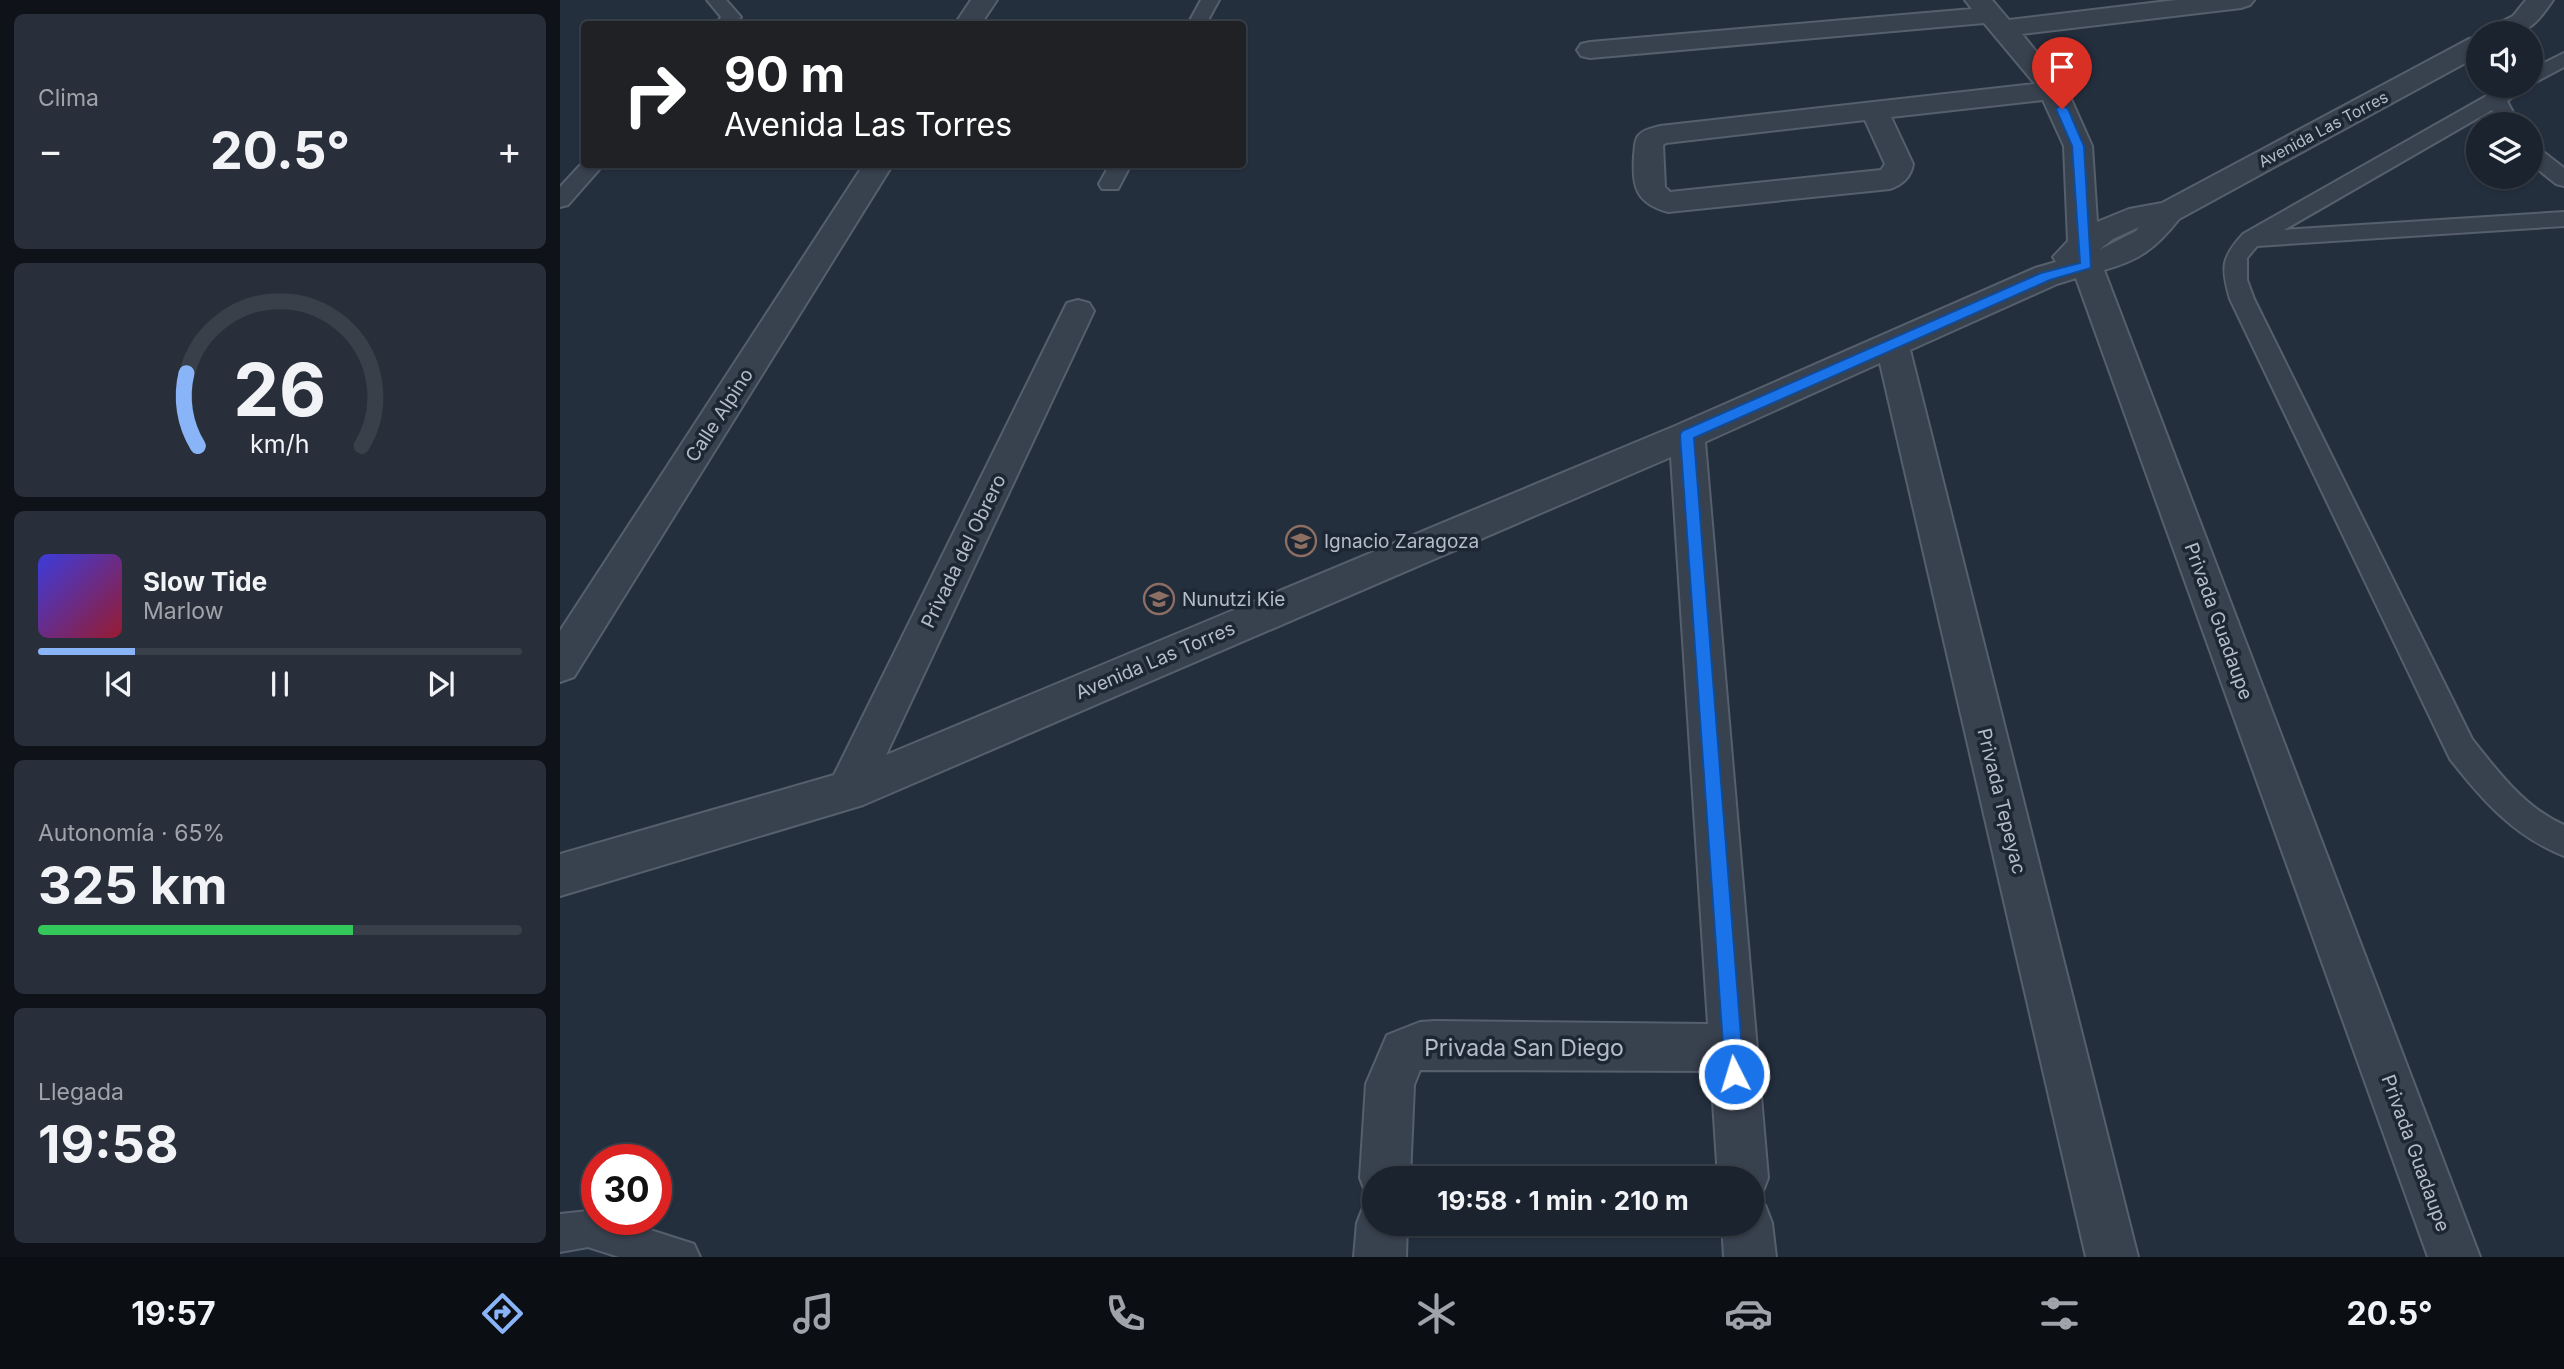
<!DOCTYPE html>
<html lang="es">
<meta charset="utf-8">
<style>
:root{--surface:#1b232e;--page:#282f3a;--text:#f1f3f6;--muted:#a0a4aa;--line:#39404a;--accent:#8ab4f8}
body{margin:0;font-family:Inter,sans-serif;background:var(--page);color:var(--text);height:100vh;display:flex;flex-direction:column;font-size:26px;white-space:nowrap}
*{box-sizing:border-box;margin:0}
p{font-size:23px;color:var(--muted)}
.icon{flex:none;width:38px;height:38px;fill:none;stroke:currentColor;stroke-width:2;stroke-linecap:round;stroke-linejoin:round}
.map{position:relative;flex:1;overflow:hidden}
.details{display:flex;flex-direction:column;gap:14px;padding:14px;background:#0f1319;width:560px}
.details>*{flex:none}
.top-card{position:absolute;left:21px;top:21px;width:665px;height:147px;border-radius:7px;box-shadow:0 2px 5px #0004,0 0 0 2px var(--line);background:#202124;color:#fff;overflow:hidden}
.fabs{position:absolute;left:1906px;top:21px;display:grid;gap:14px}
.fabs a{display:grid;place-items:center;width:77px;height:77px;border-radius:50%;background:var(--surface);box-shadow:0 2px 5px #0004,0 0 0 2px var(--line);font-size:35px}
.speed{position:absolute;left:21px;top:1144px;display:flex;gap:14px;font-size:35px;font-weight:700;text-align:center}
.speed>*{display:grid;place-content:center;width:91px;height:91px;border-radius:50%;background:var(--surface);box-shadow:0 2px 5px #0004,0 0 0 2px var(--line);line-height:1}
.speed .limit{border:10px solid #d22;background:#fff;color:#111}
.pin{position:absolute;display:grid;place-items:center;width:60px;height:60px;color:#fff;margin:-72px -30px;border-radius:50% 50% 50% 0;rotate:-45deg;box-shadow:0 0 7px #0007}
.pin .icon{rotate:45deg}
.me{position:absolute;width:77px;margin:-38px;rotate:355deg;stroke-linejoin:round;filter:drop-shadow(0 0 5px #0008)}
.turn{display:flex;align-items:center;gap:24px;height:147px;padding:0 28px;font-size:32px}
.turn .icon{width:91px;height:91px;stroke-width:2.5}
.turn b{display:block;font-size:49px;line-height:60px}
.big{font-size:52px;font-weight:700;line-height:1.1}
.details .tile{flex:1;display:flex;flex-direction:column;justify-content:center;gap:10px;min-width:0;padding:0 24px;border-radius:10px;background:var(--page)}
.details .dial{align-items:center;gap:0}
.dial svg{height:182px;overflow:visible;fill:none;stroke:var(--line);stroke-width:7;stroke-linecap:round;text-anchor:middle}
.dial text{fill:var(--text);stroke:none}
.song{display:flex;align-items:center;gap:21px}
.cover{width:84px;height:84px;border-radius:10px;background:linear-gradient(135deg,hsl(240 70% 55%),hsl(350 70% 35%))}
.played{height:7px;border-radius:4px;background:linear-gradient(90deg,var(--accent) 20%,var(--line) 20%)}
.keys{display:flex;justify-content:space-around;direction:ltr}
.heat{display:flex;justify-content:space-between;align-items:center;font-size:38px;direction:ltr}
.charge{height:10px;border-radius:5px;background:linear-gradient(90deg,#34c759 65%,var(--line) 0)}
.trip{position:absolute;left:802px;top:1166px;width:402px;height:70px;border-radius:35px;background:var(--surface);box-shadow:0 2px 5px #0004,0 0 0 2px var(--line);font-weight:700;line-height:70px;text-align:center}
.tabs{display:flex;height:112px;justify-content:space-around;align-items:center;background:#0b0e12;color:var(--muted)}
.tabs .icon{width:49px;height:49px}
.tabs .current{color:var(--accent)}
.tabs b{font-size:32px;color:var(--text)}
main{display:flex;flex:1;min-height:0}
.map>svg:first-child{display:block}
</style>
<main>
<section class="details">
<div class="tile"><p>Clima</p>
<div class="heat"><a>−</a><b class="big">20.5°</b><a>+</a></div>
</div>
<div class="tile dial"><svg viewBox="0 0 100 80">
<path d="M14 69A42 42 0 1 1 86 69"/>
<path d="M14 69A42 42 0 0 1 9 37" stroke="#8ab4f8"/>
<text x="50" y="56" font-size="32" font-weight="700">26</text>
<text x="50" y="72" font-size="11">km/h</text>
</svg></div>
<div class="tile">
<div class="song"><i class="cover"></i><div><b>Slow Tide</b><p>Marlow</p></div></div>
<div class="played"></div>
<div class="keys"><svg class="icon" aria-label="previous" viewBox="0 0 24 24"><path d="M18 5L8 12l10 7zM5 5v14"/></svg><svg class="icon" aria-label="pause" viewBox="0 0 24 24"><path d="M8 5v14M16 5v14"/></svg><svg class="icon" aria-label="next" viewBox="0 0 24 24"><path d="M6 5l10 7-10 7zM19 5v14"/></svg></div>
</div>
<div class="tile"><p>Autonomía · 65%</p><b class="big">325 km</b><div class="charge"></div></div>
<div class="tile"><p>Llegada</p><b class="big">19:58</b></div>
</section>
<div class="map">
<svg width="2004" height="1257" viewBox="0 0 2004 1257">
<rect width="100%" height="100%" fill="#242f3e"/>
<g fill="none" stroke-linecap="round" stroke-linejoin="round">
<g stroke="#565f6c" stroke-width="4">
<g id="service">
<polygon points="147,0 166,0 181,17 175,24 156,24 161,17"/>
<polygon points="641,0 659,0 646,24 628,24"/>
<polygon points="2004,53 2004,67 1970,85 1970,70"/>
<path d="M1944,86h24l-21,15 12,23h-20l-7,-14 -208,120 280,-18v14l-307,20 -10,12v22l7,19 218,440c26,33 53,69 92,86v31c-50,-20 -81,-55 -114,-97l-220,-460c-9,-31 -9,-41 13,-65z"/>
<polygon points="1970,145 1977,147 2004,168 2004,186 1996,184 1970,163"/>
<polygon points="24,161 24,164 44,164 8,205 0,207 0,187"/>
<polygon points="550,164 571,164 558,189 542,189 539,184"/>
<polygon points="28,1211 37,1213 37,1220 59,1220 134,1244 140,1257 59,1257 28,1247 0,1252 0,1214"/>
</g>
</g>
<g stroke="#565f6c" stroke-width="4">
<g id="minor">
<polygon points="411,0 437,0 421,24 395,24"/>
<path d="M1405,0h27l17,20 167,-20h78l-4,5 -9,3 -219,26 45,56 25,56 5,76 32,-13 33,-6 307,-164 9,-2v19l-299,163c-23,29 -39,41 -75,51l376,987h-52l-352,-979 -19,6 -147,66 228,907h-52l-206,-894 -175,79 63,736 -7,18 -9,3v-21h-34l-7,-107 -291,-1 -6,15 -4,93h-36v20l-7,-2 -7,-18 6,-94 21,-49 33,-13 15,-1 273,3 -37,-567 -808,348 -303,91v-42l274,-79 233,-472 11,-3 11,3 5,8 -208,444 789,-329 360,-158 21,-6 -3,-5 15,-16 -4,-95 -21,-46 -152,17 22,47c-2,13 -11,21 -23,25l-222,23c-32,-9 -36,-25 -34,-56 1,-7 0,-16 5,-21 5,-6 14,-7 21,-9l375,-42 -51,-61 -394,35 -9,-2 -4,-6 4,-6 9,-2 382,-33zM1305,120l20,44 -4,6 -211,22 -5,-5 -2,-42 3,-2zM1579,227l-3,4 -37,19 14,-11z"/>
<path d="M1966,0h27c-23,33 -27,33 -66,33l4,-6 22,-11z"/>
<polygon points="304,164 333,164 14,677 0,682 0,631"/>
<polygon points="1192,1200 1205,1205 1212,1223 1216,1257 1164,1257 1162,1223 1192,1223"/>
<polygon points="814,1201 814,1223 847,1223 846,1257 794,1257 797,1223 804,1205"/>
</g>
</g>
<use href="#service" fill="#38414e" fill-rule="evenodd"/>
<use href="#minor" fill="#38414e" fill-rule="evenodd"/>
</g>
<polygon fill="#1a73e8" stroke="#114b97" stroke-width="2" points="1502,105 1508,109 1524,146 1531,268 1490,280 1134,438 1184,1074 1181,1081 1174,1084 1167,1081 1165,1074 1120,435 1122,431 1481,273 1520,263 1512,146 1496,109"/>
<defs>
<g id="school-ring" transform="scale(1.575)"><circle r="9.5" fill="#1d2633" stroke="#8d6e63" stroke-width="1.5"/><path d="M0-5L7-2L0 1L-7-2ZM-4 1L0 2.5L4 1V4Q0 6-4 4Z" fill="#8d6e63"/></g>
</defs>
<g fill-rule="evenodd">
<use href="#school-ring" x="741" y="541"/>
<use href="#school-ring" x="599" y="599"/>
</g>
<g text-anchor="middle" stroke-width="7" stroke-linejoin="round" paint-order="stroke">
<g font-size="16" fill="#b4bcc9" stroke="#1d2633">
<text transform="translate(1763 129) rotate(-28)" y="6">Avenida Las Torres</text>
</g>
<g font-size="19" fill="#b4bcc9" stroke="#1d2633">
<text transform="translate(159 415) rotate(-57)" y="7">Calle Alpino</text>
<text transform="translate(403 551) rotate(-64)" y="7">Privada del Obrero</text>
<text transform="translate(1659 621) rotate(70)" y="7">Privada Guadaupe</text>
<text transform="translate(595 660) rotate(-23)" y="7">Avenida Las Torres</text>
<text transform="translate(1442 801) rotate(76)" y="7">Privada Tepeyac</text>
<text transform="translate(1856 1153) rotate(70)" y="7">Privada Guadaupe</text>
</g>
<g font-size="19" fill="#b4bcc9" stroke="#1d2633" text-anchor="start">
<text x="764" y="548">Ignacio Zaragoza</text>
<text x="622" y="606">Nunutzi Kie</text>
</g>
<g font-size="23" fill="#b4bcc9" stroke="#1d2633">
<text x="964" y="1056">Privada San Diego</text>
</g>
</g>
</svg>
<div class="fabs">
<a><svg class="icon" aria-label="sound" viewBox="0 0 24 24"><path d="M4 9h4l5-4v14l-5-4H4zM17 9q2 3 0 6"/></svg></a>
<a><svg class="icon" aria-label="layers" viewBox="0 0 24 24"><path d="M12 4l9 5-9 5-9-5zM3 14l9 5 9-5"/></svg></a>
</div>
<div class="speed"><div class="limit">30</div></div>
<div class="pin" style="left:1502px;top:109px;background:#d93025"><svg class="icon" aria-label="arrive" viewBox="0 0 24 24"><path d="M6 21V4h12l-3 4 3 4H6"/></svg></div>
<svg class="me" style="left:1174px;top:1074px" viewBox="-20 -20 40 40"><circle r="17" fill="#1a73e8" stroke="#fff" stroke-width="3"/><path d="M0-11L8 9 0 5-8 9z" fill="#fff"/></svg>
<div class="trip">19:58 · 1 min · 210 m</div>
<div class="top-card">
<div class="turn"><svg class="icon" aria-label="right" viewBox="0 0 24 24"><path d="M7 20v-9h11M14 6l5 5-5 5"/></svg><div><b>90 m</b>Avenida Las Torres</div></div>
</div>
</div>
</main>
<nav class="tabs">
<b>19:57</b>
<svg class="icon current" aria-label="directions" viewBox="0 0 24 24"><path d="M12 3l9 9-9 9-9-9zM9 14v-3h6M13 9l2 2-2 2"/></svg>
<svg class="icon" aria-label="music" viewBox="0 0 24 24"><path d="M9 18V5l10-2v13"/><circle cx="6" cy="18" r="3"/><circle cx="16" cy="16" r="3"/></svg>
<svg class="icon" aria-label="phone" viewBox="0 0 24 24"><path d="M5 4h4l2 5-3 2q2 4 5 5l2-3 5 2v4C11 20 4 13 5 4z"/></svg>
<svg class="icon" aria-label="climate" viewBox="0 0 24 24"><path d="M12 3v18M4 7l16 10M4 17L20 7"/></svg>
<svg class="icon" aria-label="car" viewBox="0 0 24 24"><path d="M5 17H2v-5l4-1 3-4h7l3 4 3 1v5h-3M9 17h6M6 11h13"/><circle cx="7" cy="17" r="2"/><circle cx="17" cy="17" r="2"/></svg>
<svg class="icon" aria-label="filters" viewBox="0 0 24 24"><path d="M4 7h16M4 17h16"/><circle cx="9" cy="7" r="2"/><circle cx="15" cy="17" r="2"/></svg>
<b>20.5°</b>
</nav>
